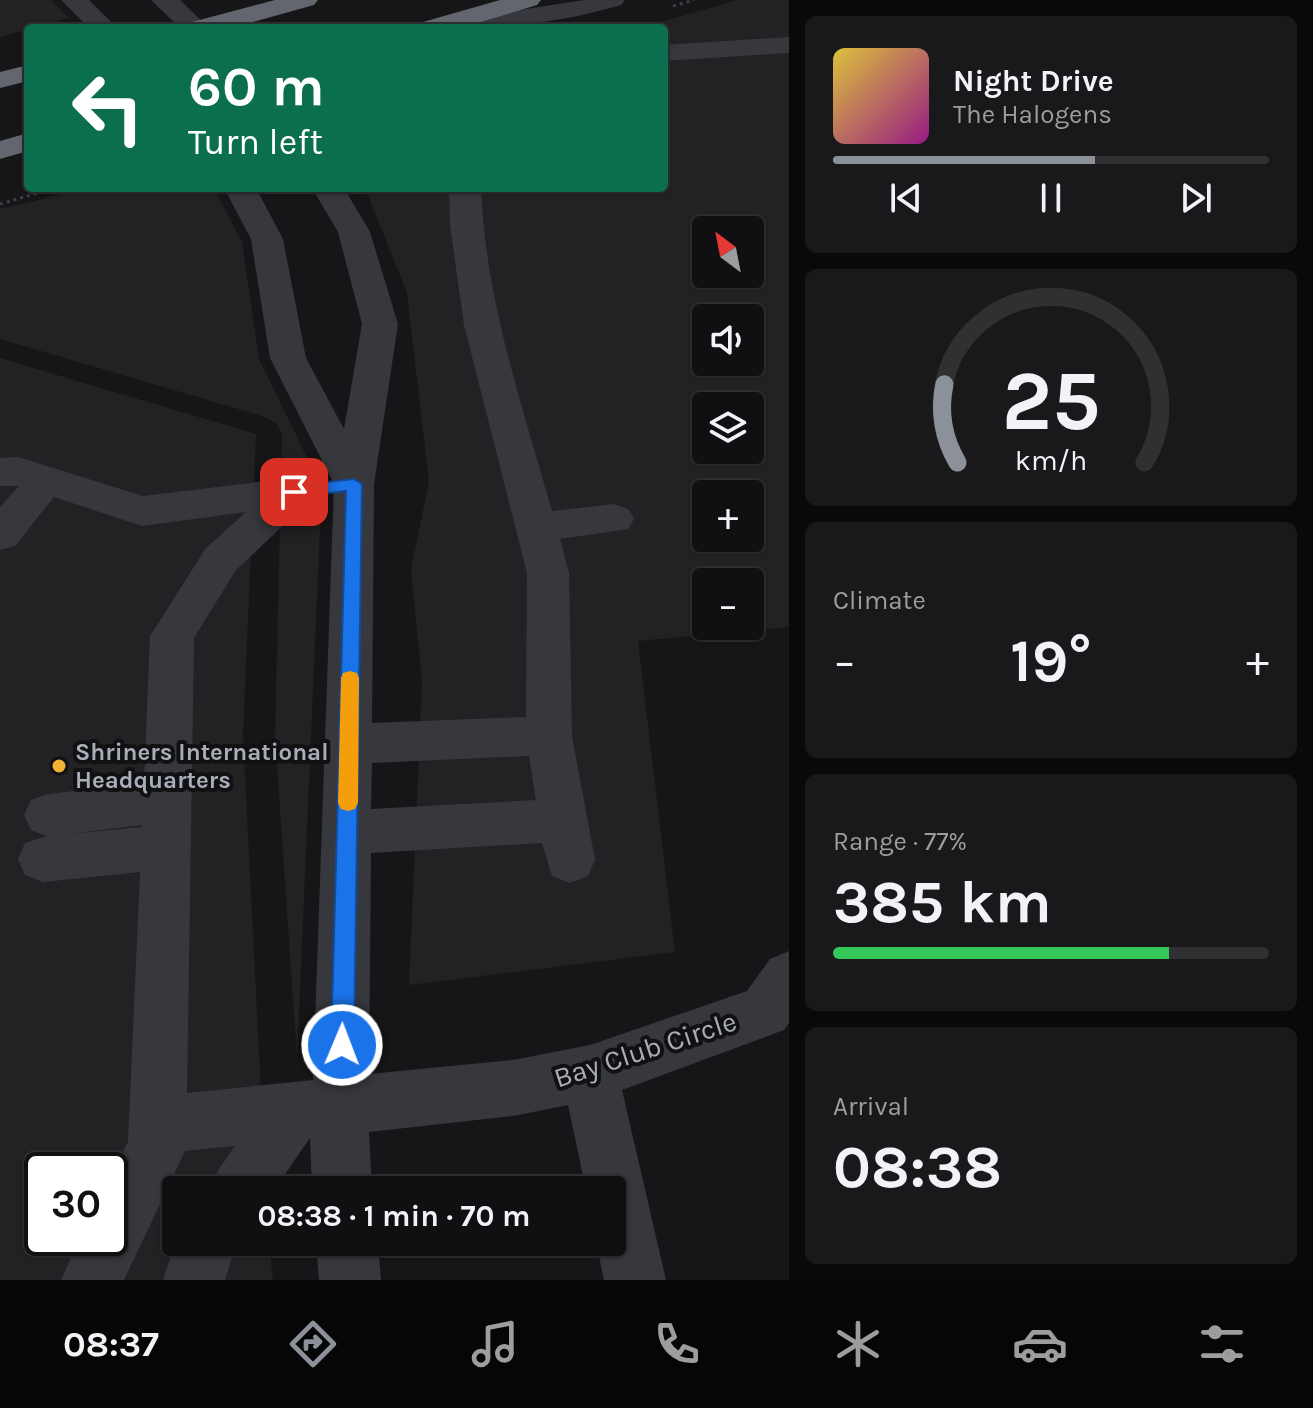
<!DOCTYPE html>
<meta charset="utf-8">
<style>
:root{--surface:#101012;--page:#19191b;--text:#f1f3f6;--muted:#9c9d9f;--line:#303032;--accent:#8c9099}
body{margin:0;font-family:Karla,sans-serif;background:var(--page);color:var(--text);height:100vh;display:flex;flex-direction:column;font-size:30px;white-space:nowrap}
*{box-sizing:border-box;margin:0}
p{font-size:26px;color:var(--muted)}
.icon{flex:none;width:44px;height:44px;fill:none;stroke:currentColor;stroke-width:2;stroke-linecap:round;stroke-linejoin:round}
.map{position:relative;flex:1;overflow:hidden}
.panel{display:flex;flex-direction:column;gap:16px;padding:16px;background:#09090a;width:524px}
.panel>*{flex:none}
.hud{position:absolute;left:24px;top:24px;width:644px;height:168px;border-radius:8px;box-shadow:0 2px 6px #0004,0 0 0 2px var(--line);background:#0b6e4f;color:#fff;overflow:hidden}
.needle{width:52px;rotate:328deg}
.tools{position:absolute;left:692px;top:216px;display:grid;gap:16px}
.tools a{display:grid;place-items:center;width:72px;height:72px;border-radius:8px;background:var(--surface);box-shadow:0 2px 6px #0004,0 0 0 2px var(--line);font-size:40px}
.speed{position:absolute;left:24px;top:1152px;display:flex;gap:16px;font-size:40px;font-weight:700;text-align:center}
.speed>*{display:grid;place-content:center;width:104px;height:104px;border-radius:50%;background:var(--surface);box-shadow:0 2px 6px #0004,0 0 0 2px var(--line);line-height:1}
.speed .limit{border:4px solid #111;border-radius:12px;background:#fff;color:#111}
.pin{position:absolute;display:grid;place-items:center;width:68px;height:68px;color:#fff;margin:-34px;border-radius:16px;box-shadow:0 4px 12px #0006}
.me{position:absolute;width:88px;margin:-44px;rotate:1deg;stroke-linejoin:round;filter:drop-shadow(0 0 6px #0008)}
.turn{display:flex;align-items:center;gap:28px;height:168px;padding:0 32px;font-size:36px}
.turn .icon{width:104px;height:104px;stroke-width:2.5}
.turn b{display:block;font-size:56px;line-height:68px}
.big{font-size:60px;font-weight:700;line-height:1.1}
.panel .card{flex:1;display:flex;flex-direction:column;justify-content:center;gap:12px;min-width:0;padding:0 28px;border-radius:12px;background:var(--page)}
.panel .dial{align-items:center;gap:0}
.dial svg{height:208px;overflow:visible;fill:none;stroke:var(--line);stroke-width:7;stroke-linecap:round;text-anchor:middle}
.dial text{fill:var(--text);stroke:none}
.song{display:flex;align-items:center;gap:24px}
.cover{width:96px;height:96px;border-radius:12px;background:linear-gradient(135deg,hsl(50 70% 55%),hsl(310 70% 35%))}
.played{height:8px;border-radius:4px;background:linear-gradient(90deg,var(--accent) 60%,var(--line) 60%)}
.keys{display:flex;justify-content:space-around;direction:ltr}
.heat{display:flex;justify-content:space-between;align-items:center;font-size:44px;direction:ltr}
.charge{height:12px;border-radius:6px;background:linear-gradient(90deg,#34c759 77%,var(--line) 0)}
.trip{position:absolute;left:162px;top:1176px;width:464px;height:80px;border-radius:8px;background:var(--surface);box-shadow:0 2px 6px #0004,0 0 0 2px var(--line);font-weight:700;line-height:80px;text-align:center}
.menu{display:flex;height:128px;justify-content:space-around;align-items:center;background:#060607;color:var(--muted)}
.menu .icon{width:56px;height:56px}
.menu .selected{color:var(--accent)}
.menu b{font-size:36px;color:var(--text)}
main{display:flex;flex:1;min-height:0}
.map>svg:first-child{display:block}
</style>
<main>
<div class="map">
<svg width="789" height="1280" viewBox="0 0 789 1280">
<rect width="100%" height="100%" fill="#161618"/>
<g fill="#222225" fill-rule="evenodd">
<polygon points="0,0 51,0 69,18 0,37"/>
<path d="M737,0h52v627l-151,14 37,311 -266,33 13,-304 -11,-112 18,-87 -22,-189 -42,-105h299v-160h-23zM706,230h44v44h-44zM706,318h44v44h-44zM706,406h44v44h-44zM706,494h44v44h-44zM706,582h44v44h-44z"/>
<polygon points="89,188 214,188 242,242 259,359 321,486 317,502 321,504 297,1059 275,735 282,435 277,424 265,417 0,339 0,209"/>
<path d="M0,358l256,76 -13,301 23,455h-90v52h93l4,38h-273zM42,1170h68v68h-68z"/>
</g>
<g fill="none" stroke-linecap="round" stroke-linejoin="round">
<g stroke="#3d3f44" stroke-width="3" stroke-dasharray="3 4" stroke-linecap="butt">
<polyline points="673,6 694,0"/>
<polyline points="0,204 55,188"/>
</g>
<g fill="#37383d" fill-rule="evenodd">
<polygon points="61,0 89,0 117,28 89,28"/>
<polygon points="151,0 180,0 209,28 180,28"/>
<path d="M584,0h41l-4,5c-60,18 -118,23 -180,23l4,-6 9,-2z"/>
<polygon points="789,37 789,53 664,61 664,45"/>
<path d="M224,188h32l27,51 23,119 38,71 18,-105 -24,-92 -26,-44h32l26,44 28,92 -24,160 -2,239 154,-6 1,-144 -63,-248 -14,-100 -1,-37h32c4,110 41,217 71,323l62,-7 14,5 6,10 -6,10 -68,10 9,34 3,163 23,124 -7,16 -18,7 -18,-7 -10,-33 -171,10 -2,221 144,-14 77,-15 157,-54 23,-32 19,-8v72l-5,7 -162,60 44,190h-62l-8,-38h16v-52h-26l-18,-85 -55,11 -144,16 3,58h-60l-2,-52 -36,52h-64l9,-21 16,-23 -50,5 -61,129h-63l19,-42h30v-63l18,-33 12,-270 -97,10 -18,-7 -7,-16 7,-16 22,-7 -16,-6 -7,-15 7,-15 17,-6 96,-11 6,-147 56,-88 40,-36 -104,14 -88,-29 -39,49 -15,4v-43l19,-21h-19v-28l18,-1 125,39 157,-19 14,4 6,10 -6,10 -7,2 -71,67 -42,68 -7,455 126,-13 21,-596 -64,-126 -19,-119zM529,756l7,44 -165,9 1,-46zM142,825v2l-74,7z"/>
<polygon points="176,1241 237,1242 225,1280 163,1280"/>
<polygon points="316,1242 378,1242 381,1280 319,1280"/>
</g>
<g fill="#63666e" fill-rule="evenodd">
<polygon points="275,0 318,0 314,5 231,28 188,28 192,22"/>
<polygon points="500,0 541,0 537,5 461,28 419,28 423,22"/>
<polygon points="28,65 28,81 0,88 0,72"/>
<polygon points="28,133 28,151 0,159 0,141"/>
</g>
</g>
<polygon fill="#1a73e8" stroke="#114b97" stroke-width="2" points="354,479 362,484 354,1045 351,1053 342,1056 334,1053 331,1045 346,491 294,497 286,492 294,486"/>
<polygon fill="#f59e0b" points="350,671 357,673 359,678 358,803 355,809 348,811 341,809 338,803 341,678 343,673"/>
<circle fill="#f2b134" stroke="#111113" stroke-width="3" cx="59" cy="766" r="8"/>
<g text-anchor="middle" stroke-width="8" stroke-linejoin="round" paint-order="stroke">
<g font-size="24" font-weight="bold" fill="#a8adb8" stroke="#111113" text-anchor="start">
<text x="75" y="760">Shriners International<tspan x="75" dy="28">Headquarters</tspan></text>
</g>
<g font-size="28" fill="#a8adb8" stroke="#111113">
<text transform="translate(645 1049) rotate(-18)" y="10">Bay Club Circle</text>
</g>
</g>
</svg>
<div class="tools">
<a><svg class="needle" viewBox="-14 -14 28 28"><path d="M0-13l5 13h-10z" fill="#e53935"/><path d="M0 13l5-13h-10z" fill="#9c9d9f"/></svg></a>
<a><svg class="icon" aria-label="sound" viewBox="0 0 24 24"><path d="M4 9h4l5-4v14l-5-4H4zM17 9q2 3 0 6"/></svg></a>
<a><svg class="icon" aria-label="layers" viewBox="0 0 24 24"><path d="M12 4l9 5-9 5-9-5zM3 14l9 5 9-5"/></svg></a>
<a>+</a>
<a>−</a>
</div>
<div class="speed"><div class="limit">30</div></div>
<div class="pin" style="left:294px;top:492px;background:#d93025"><svg class="icon" aria-label="arrive" viewBox="0 0 24 24"><path d="M6 21V4h12l-3 4 3 4H6"/></svg></div>
<svg class="me" style="left:342px;top:1045px" viewBox="-20 -20 40 40"><circle r="17" fill="#1a73e8" stroke="#fff" stroke-width="3"/><path d="M0-11L8 9 0 5-8 9z" fill="#fff"/></svg>
<div class="trip">08:38 · 1 min · 70 m</div>
<div class="hud">
<div class="turn"><svg class="icon" aria-label="left" viewBox="0 0 24 24"><path d="M17 20v-9H6M10 6l-5 5 5 5"/></svg><div><b>60 m</b>Turn left</div></div>
</div>
</div>
<section class="panel">
<div class="card">
<div class="song"><i class="cover"></i><div><b>Night Drive</b><p>The Halogens</p></div></div>
<div class="played"></div>
<div class="keys"><svg class="icon" aria-label="previous" viewBox="0 0 24 24"><path d="M18 5L8 12l10 7zM5 5v14"/></svg><svg class="icon" aria-label="pause" viewBox="0 0 24 24"><path d="M8 5v14M16 5v14"/></svg><svg class="icon" aria-label="next" viewBox="0 0 24 24"><path d="M6 5l10 7-10 7zM19 5v14"/></svg></div>
</div>
<div class="card dial"><svg viewBox="0 0 100 80">
<path d="M14 69A42 42 0 1 1 86 69"/>
<path d="M14 69A42 42 0 0 1 9 39" stroke="#8c9099"/>
<text x="50" y="56" font-size="32" font-weight="700">25</text>
<text x="50" y="72" font-size="11">km/h</text>
</svg></div>
<div class="card"><p>Climate</p>
<div class="heat"><a>−</a><b class="big">19°</b><a>+</a></div>
</div>
<div class="card"><p>Range · 77%</p><b class="big">385 km</b><div class="charge"></div></div>
<div class="card"><p>Arrival</p><b class="big">08:38</b></div>
</section>
</main>
<nav class="menu">
<b>08:37</b>
<svg class="icon selected" aria-label="directions" viewBox="0 0 24 24"><path d="M12 3l9 9-9 9-9-9zM9 14v-3h6M13 9l2 2-2 2"/></svg>
<svg class="icon" aria-label="music" viewBox="0 0 24 24"><path d="M9 18V5l10-2v13"/><circle cx="6" cy="18" r="3"/><circle cx="16" cy="16" r="3"/></svg>
<svg class="icon" aria-label="phone" viewBox="0 0 24 24"><path d="M5 4h4l2 5-3 2q2 4 5 5l2-3 5 2v4C11 20 4 13 5 4z"/></svg>
<svg class="icon" aria-label="climate" viewBox="0 0 24 24"><path d="M12 3v18M4 7l16 10M4 17L20 7"/></svg>
<svg class="icon" aria-label="car" viewBox="0 0 24 24"><path d="M5 17H2v-5l4-1 3-4h7l3 4 3 1v5h-3M9 17h6M6 11h13"/><circle cx="7" cy="17" r="2"/><circle cx="17" cy="17" r="2"/></svg>
<svg class="icon" aria-label="filters" viewBox="0 0 24 24"><path d="M4 7h16M4 17h16"/><circle cx="9" cy="7" r="2"/><circle cx="15" cy="17" r="2"/></svg>
</nav>
